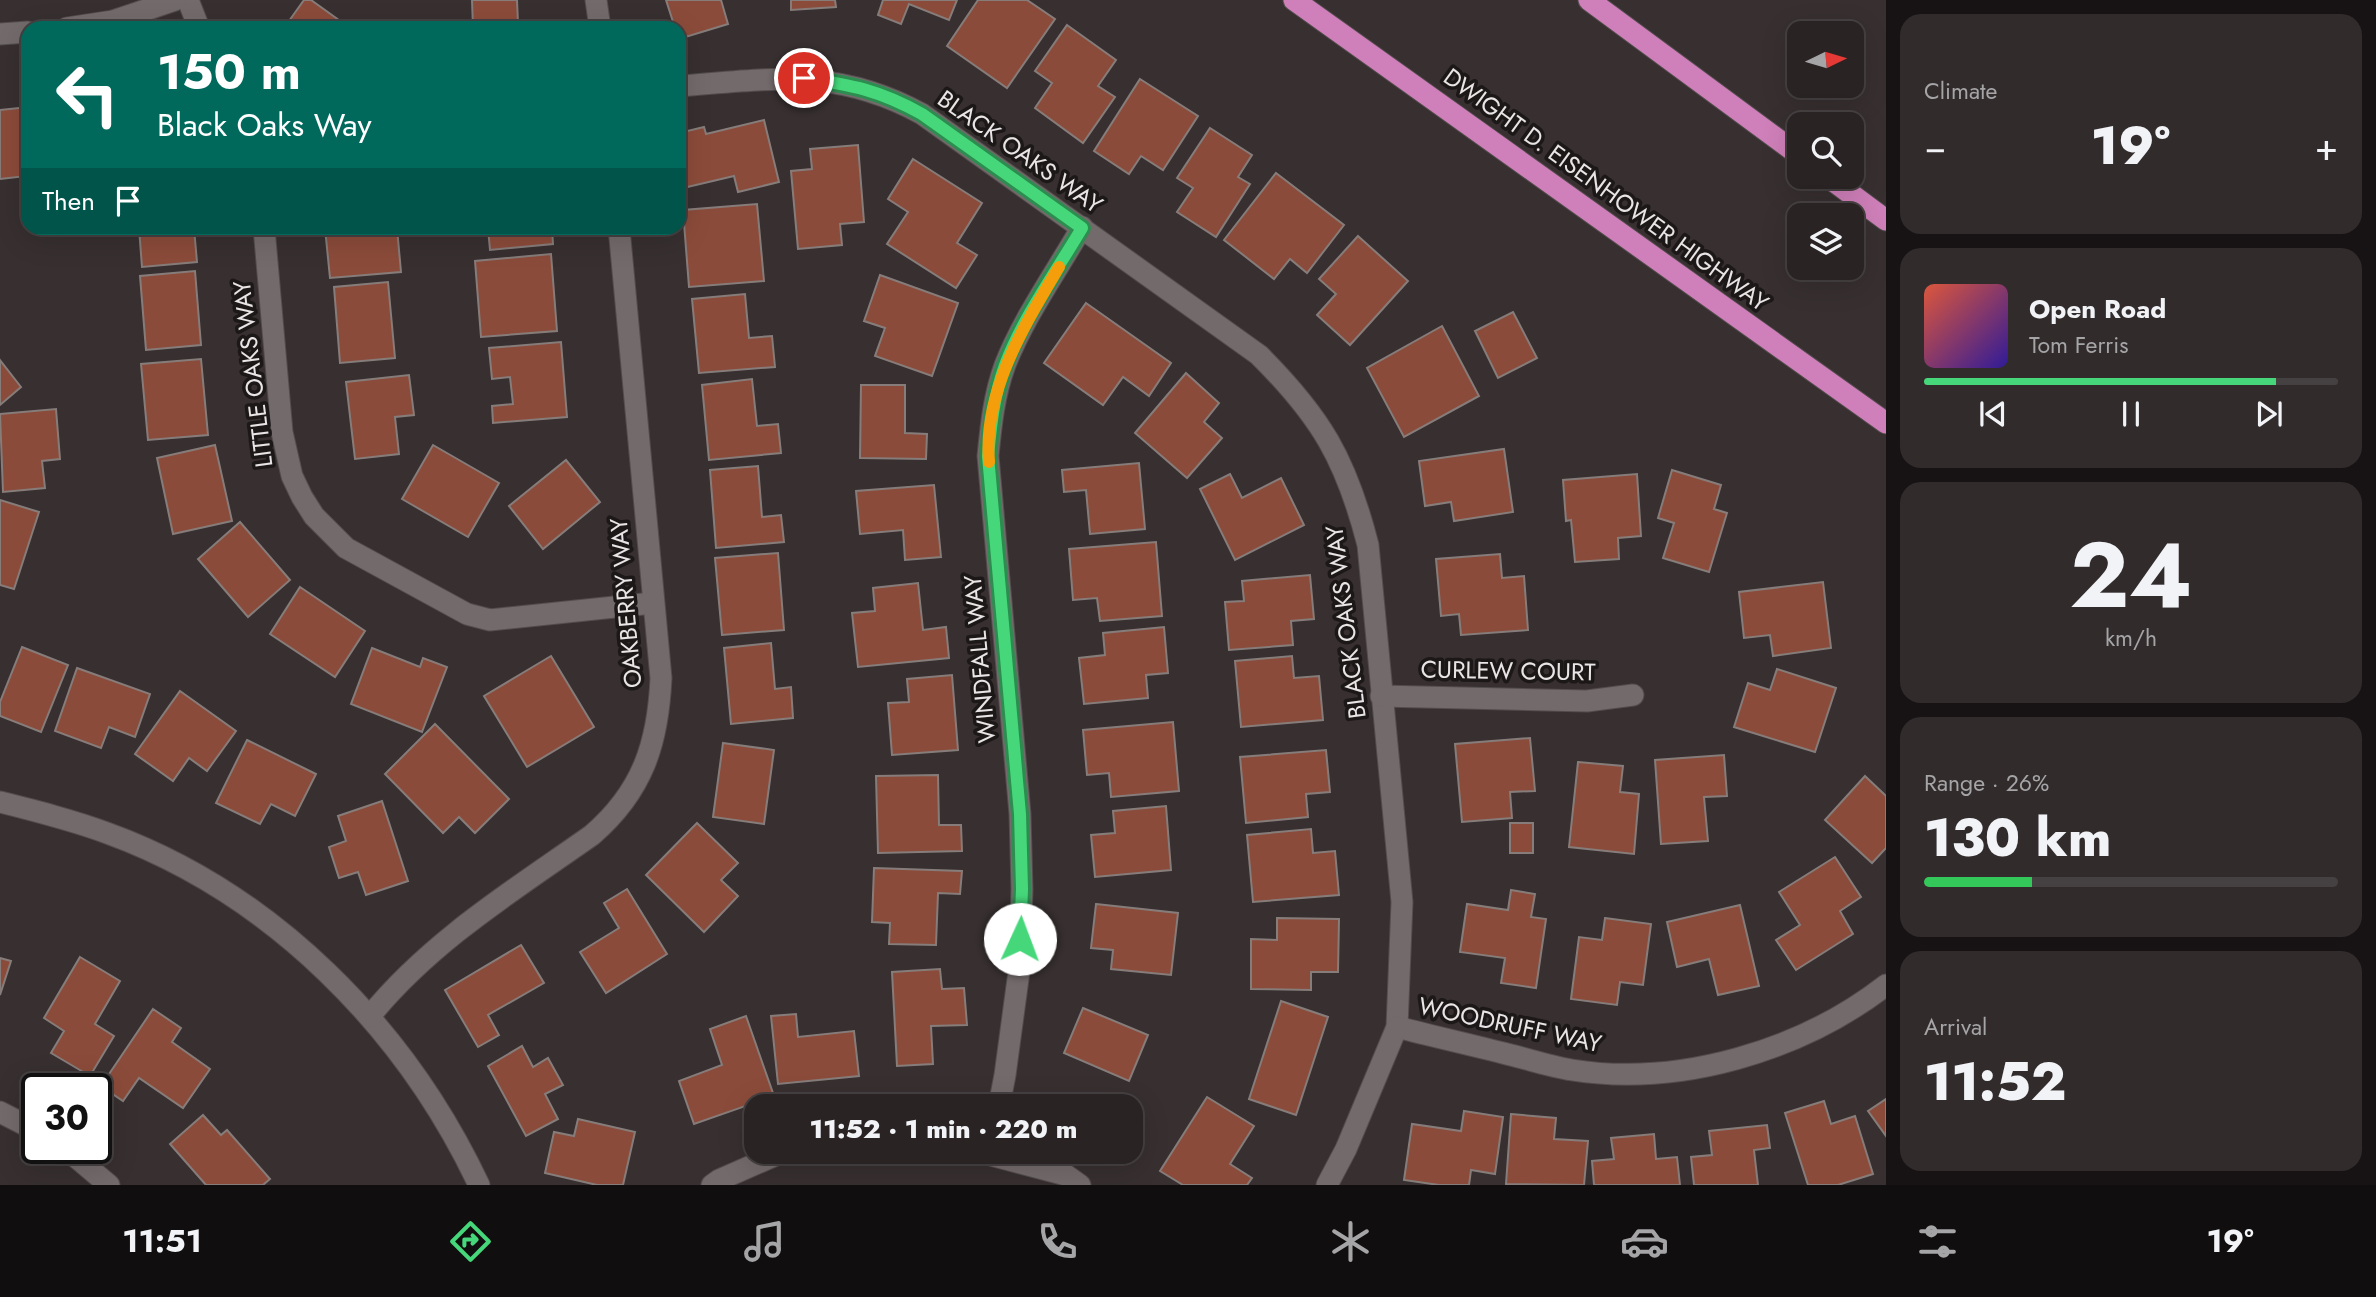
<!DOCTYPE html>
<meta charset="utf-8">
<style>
:root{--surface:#292324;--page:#312b2c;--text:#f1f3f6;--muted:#a5a4a6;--line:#454041;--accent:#45d77a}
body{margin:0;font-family:Jost,sans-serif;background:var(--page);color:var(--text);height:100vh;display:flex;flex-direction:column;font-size:26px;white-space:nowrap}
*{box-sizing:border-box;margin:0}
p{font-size:23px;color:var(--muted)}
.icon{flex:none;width:38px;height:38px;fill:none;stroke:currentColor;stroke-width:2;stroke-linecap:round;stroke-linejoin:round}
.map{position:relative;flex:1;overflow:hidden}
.panel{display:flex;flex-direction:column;gap:14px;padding:14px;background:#171314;width:490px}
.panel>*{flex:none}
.banner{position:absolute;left:21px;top:21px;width:665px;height:214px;border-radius:21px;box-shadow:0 7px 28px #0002,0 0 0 2px var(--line);background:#00695c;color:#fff;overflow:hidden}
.needle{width:46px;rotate:85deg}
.fabs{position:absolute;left:1787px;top:21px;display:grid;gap:14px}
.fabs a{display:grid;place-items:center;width:77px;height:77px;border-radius:14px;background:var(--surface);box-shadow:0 7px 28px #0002,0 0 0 2px var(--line);font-size:35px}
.speed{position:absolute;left:21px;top:1073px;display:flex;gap:14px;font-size:35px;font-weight:700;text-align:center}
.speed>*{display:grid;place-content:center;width:91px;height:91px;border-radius:50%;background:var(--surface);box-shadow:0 7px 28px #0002,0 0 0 2px var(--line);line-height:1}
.speed .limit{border:4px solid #111;border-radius:10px;background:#fff;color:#111}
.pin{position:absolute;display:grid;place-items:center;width:60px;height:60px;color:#fff;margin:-30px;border:4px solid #fff;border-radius:50%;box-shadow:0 2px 7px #0007}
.me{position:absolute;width:77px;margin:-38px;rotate:2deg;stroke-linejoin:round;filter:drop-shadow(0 0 5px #0008)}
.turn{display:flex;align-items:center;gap:24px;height:147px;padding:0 21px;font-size:32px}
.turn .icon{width:91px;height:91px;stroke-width:2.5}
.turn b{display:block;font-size:49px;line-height:60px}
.then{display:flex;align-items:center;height:66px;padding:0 21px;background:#0003;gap:14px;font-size:26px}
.big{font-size:52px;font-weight:800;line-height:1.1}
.panel .tile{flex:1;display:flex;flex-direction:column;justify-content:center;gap:10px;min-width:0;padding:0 24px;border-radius:21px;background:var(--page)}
.panel .dial{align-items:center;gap:0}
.dial b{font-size:91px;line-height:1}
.song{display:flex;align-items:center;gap:21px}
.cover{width:84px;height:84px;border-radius:10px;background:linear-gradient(135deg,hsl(10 70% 55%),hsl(250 70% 35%))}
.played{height:7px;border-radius:4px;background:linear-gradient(90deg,var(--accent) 85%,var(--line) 85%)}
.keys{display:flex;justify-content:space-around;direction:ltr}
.heat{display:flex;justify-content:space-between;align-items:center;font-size:38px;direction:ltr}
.charge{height:10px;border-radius:5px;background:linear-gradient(90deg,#34c759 26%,var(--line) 0)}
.trip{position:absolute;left:744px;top:1094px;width:399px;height:70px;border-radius:21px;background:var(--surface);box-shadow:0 7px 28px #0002,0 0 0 2px var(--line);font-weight:800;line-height:70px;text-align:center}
.tab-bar{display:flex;height:112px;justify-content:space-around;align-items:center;background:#100e0e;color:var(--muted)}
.tab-bar .icon{width:49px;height:49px}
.tab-bar .active{color:var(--accent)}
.tab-bar b{font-size:32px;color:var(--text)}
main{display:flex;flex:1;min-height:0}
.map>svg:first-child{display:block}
</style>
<main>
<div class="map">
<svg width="1886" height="1185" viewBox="0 0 1886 1185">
<rect width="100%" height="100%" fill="#372f30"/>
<g fill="#8b4b3a" stroke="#867c7a" stroke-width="2">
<polygon points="304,0 311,0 350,28 284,28"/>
<polygon points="472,0 517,0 518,23 533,22 534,28 473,28"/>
<polygon points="666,0 721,0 728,24 679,39 679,28 675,28"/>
<polygon points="791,0 835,0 836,7 791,10"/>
<polygon points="883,0 957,0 949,20 909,4 901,24 878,15"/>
<polygon points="978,0 1027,0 1055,19 1007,88 947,46"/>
<polygon points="1067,25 1116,60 1098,86 1115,97 1083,143 1035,108 1052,83 1035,71"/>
<polygon points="1140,79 1198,116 1163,170 1141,156 1129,174 1094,151"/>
<polygon points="28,107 28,193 26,176 0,179 0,110"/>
<polygon points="764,120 779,182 738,192 734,176 679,189 679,133 704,127 706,134"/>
<polygon points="1210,128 1252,155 1238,177 1250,184 1216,237 1177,212 1193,188 1177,178"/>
<polygon points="858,145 864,222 840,224 842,245 798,249 791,171 812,169 810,149"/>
<polygon points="913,159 982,203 957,243 977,255 956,288 887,244 908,212 888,199"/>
<polygon points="1276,173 1344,225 1307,273 1290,259 1274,279 1224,240"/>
<polygon points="757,204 764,281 689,287 683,210"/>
<polygon points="139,228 194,228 197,262 142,267"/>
<polygon points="325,228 397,228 401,272 330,278"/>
<polygon points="488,228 552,228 553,244 490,250"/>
<polygon points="1358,236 1408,281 1350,345 1317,315 1336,294 1319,279"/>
<polygon points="551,254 557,331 481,337 475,261"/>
<polygon points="195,271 201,345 146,350 140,276"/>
<polygon points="880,275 958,303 932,376 875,356 885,328 864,321"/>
<polygon points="388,282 395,358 340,363 334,287"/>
<polygon points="745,294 749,338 772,336 775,367 699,373 692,299"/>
<polygon points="1086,303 1171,363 1149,396 1123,377 1103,405 1044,363"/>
<polygon points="1513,312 1537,358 1498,378 1475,331"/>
<polygon points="1442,326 1479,396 1404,437 1367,368"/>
<polygon points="561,342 567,417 493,423 492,406 513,404 510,377 492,379 489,348"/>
<polygon points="201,359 208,435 148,440 141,364"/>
<polygon points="0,360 21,387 0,405"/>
<polygon points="1186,373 1219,403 1204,422 1222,438 1187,478 1135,433"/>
<polygon points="409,375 414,415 395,417 399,454 355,459 346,382"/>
<polygon points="752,379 757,426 778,424 781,453 709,460 702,385"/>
<polygon points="861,385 905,385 905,433 927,434 926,459 860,458"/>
<polygon points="56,409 60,459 42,461 45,488 3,492 0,414"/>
<polygon points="215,445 232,521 173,534 157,458"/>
<polygon points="433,445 499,483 468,537 402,499"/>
<polygon points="1504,449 1513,512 1454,521 1451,502 1425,506 1419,461"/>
<polygon points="566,460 600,502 543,549 509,506"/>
<polygon points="1139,463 1145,529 1090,534 1086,490 1064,492 1062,470"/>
<polygon points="758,466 762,517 781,515 784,542 716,548 710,470"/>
<polygon points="1672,470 1721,485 1714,509 1727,513 1709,572 1663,558 1674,523 1658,518"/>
<polygon points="1230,474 1242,498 1281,478 1304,525 1235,560 1200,489"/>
<polygon points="1637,474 1641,536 1618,538 1619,559 1575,562 1571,520 1566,521 1563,480"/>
<polygon points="934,485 941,557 905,560 903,530 860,534 856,491"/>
<polygon points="0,500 39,512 14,589 0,585"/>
<polygon points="240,522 290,580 248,617 198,559"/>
<polygon points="1156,542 1162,616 1100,621 1097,598 1073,600 1069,549"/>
<polygon points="778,553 784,630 722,635 715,558"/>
<polygon points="1500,554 1502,578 1524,576 1528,630 1461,635 1459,614 1441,616 1436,559"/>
<polygon points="1310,575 1314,619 1291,621 1293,645 1229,650 1225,602 1244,601 1242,581"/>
<polygon points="1823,582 1831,648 1773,656 1770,635 1744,638 1739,592"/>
<polygon points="918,583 923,630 946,627 949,658 858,667 852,613 875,611 873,588"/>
<polygon points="300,587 365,631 335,677 270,634"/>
<polygon points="1164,627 1168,673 1146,675 1148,698 1084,704 1079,658 1105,655 1103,633"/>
<polygon points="771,643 775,689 791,687 793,718 731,724 724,648"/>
<polygon points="22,647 68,665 41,732 0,716 0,702"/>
<polygon points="372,648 420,667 423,658 447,667 422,732 351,704"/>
<polygon points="551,656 594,727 527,767 484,696"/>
<polygon points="1292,656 1294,678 1319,676 1323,720 1241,727 1235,661"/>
<polygon points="77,668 150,694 135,737 109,727 101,748 55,731"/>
<polygon points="1777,669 1836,688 1815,752 1734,727 1748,683 1770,690"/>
<polygon points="952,675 958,750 892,755 888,703 909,702 907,679"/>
<polygon points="180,691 236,731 207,771 189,758 173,781 135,754"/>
<polygon points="1173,722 1179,791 1111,797 1109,773 1087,775 1083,730"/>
<polygon points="435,724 509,799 475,833 459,817 443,833 385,774"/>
<polygon points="1530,738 1535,791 1510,792 1512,818 1462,822 1455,744"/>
<polygon points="247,740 316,774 295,816 271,804 260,824 216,803"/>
<polygon points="723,743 774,750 764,824 713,817"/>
<polygon points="1326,750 1330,792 1306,794 1308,817 1246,823 1240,757"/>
<polygon points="1724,755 1727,796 1704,797 1708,841 1661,844 1655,760"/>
<polygon points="1578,762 1623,766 1620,792 1639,794 1634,854 1569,847"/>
<polygon points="938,775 939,825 961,825 962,851 878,853 876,776"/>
<polygon points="1865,776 1886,796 1886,848 1872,863 1825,820"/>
<polygon points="382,801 408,881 366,895 358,872 339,878 329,847 346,841 338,816"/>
<polygon points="1166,806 1171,870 1095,877 1091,835 1115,833 1113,811"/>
<polygon points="697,823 738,863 721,880 738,896 704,932 646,875"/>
<rect x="1510" y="823" width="23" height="30"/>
<polygon points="1311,829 1313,853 1335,851 1339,895 1253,902 1247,835"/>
<polygon points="1835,857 1861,897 1840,911 1853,934 1796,970 1776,940 1800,925 1779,892"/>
<polygon points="874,868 962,871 960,894 938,893 936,945 889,944 890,923 872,922"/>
<polygon points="627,889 667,954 606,993 580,952 619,928 604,903"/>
<polygon points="1511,890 1535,894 1531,917 1546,919 1536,988 1501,983 1505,958 1460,952 1467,904 1508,910"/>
<polygon points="1096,904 1178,913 1171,975 1111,969 1113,950 1091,948"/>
<polygon points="1740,905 1759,986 1718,995 1709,959 1677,967 1667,922"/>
<polygon points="1277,918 1339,919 1338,972 1311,972 1311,990 1251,989 1251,939 1277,940"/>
<polygon points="1605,918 1651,924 1643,985 1620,982 1617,1005 1571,999 1579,937 1602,940"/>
<polygon points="521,945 544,983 488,1015 499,1035 478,1047 445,990"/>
<polygon points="80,957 120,981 95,1024 114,1036 90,1076 51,1053 64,1031 44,1018"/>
<polygon points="0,958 11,961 0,995"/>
<polygon points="940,969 942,989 964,988 967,1025 931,1026 933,1064 897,1066 892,972"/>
<polygon points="1281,1001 1328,1017 1296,1115 1249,1099"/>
<polygon points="1083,1008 1148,1035 1129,1081 1064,1053"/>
<polygon points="153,1009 181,1028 172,1042 210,1069 183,1108 139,1078 123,1101 101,1086"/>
<polygon points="796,1014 798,1037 854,1031 859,1076 778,1084 771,1016"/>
<polygon points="746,1016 774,1096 694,1124 679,1081 722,1065 710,1029"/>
<polygon points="522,1046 533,1067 548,1058 563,1085 545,1094 558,1119 526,1136 488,1066"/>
<polygon points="1207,1097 1254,1126 1230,1164 1252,1178 1247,1185 1183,1185 1160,1171"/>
<polygon points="1886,1099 1886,1136 1868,1111"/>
<polygon points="1824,1101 1831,1124 1855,1116 1873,1174 1838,1185 1808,1185 1785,1113"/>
<polygon points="1464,1111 1503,1117 1495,1174 1471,1170 1469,1185 1439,1185 1404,1180 1412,1124 1461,1131"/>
<polygon points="1511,1114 1556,1118 1554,1139 1588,1141 1584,1185 1506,1184"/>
<polygon points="203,1115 221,1135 227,1130 270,1179 263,1185 206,1185 170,1144"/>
<polygon points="578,1119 635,1132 623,1185 597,1185 545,1173 554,1132 574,1136"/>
<polygon points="1767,1125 1770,1148 1754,1150 1758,1185 1694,1185 1691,1157 1712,1155 1709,1131"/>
<polygon points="1654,1134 1656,1159 1677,1157 1680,1185 1594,1185 1592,1161 1614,1159 1611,1138"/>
</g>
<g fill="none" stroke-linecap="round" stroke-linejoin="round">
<g stroke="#534c4d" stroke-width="23">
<g id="minor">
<polyline points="188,0 199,28"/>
<polyline points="596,0 600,28"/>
<polyline points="67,28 113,21 175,0"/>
<polyline points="0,34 28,32"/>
<path d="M679,86c93,-7 157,-19 243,28l337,241c62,62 87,104 109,190l34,357 -5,125 -51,122 -19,36"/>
<polyline points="264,228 282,432 292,476 302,497 314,516 346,548 467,614 490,620 653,603"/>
<polyline points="1381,696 1587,701 1633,695"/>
<path d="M0,802c36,9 72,18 107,31 165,60 298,195 372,352"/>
<path d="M370,1016c61,-75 144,-126 222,-181 51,-44 66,-92 69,-157l-42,-450"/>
<path d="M1397,1027c39,10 79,19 118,29 19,5 38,11 57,14 107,17 229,-19 314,-85"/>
<path d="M999,1106l6,-31 15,-111 2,-75 -2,-75 -32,-358c3,-31 6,-61 17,-91 19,-48 51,-93 77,-138"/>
<polyline points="0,1112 37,1131"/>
<polyline points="65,1148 109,1185"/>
<polyline points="979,1152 1066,1175 1080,1185"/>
<polyline points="712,1185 719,1180 783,1152"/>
</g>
</g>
<g stroke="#534c4d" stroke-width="23">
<g id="highway">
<polyline points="1294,0 1886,423"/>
<polyline points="1589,0 1799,155"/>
<polyline points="1828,177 1886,220"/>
</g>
</g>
<use href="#minor" stroke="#736a6b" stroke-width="21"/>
<use href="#highway" stroke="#cf7fb9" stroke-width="21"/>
</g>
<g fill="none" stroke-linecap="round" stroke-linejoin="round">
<g stroke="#2d8c4f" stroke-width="18">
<path id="route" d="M804,78c48,7 75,12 118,36l160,114c-26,44 -59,89 -77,137 -11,30 -14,60 -17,91l32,358 2,75 -2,50"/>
</g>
<use href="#route" stroke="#45d77a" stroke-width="12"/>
<path stroke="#f59e0b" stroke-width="12" d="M989,462c-6,-71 35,-136 70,-195"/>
</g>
<g text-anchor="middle" stroke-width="7" stroke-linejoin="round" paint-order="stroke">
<g font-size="24" fill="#e9e4e5" stroke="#1c1818">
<text transform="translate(1020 152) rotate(35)" y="8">BLACK OAKS WAY</text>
<text transform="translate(1606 190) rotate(36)" y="8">DWIGHT D. EISENHOWER HIGHWAY</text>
<text transform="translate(253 374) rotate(-97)" y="8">LITTLE OAKS WAY</text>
<text transform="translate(626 603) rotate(-95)" y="8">OAKBERRY WAY</text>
<text transform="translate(1346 622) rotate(-97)" y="8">BLACK OAKS WAY</text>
<text transform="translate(980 659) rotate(-95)" y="8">WINDFALL WAY</text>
<text transform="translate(1508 671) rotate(1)" y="8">CURLEW COURT</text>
<text transform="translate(1510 1025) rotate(12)" y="8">WOODRUFF WAY</text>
</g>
</g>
</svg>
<div class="fabs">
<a><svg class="needle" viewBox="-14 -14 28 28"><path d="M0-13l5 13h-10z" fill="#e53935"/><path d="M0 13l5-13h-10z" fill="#a5a4a6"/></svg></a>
<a><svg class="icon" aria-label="search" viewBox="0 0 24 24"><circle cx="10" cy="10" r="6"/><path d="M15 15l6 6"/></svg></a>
<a><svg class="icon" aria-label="layers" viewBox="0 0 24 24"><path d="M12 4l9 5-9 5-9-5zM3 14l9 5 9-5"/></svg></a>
</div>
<div class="speed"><div class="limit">30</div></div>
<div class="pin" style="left:804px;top:78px;background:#d93025"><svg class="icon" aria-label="arrive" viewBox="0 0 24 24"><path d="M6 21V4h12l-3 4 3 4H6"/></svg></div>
<svg class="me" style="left:1020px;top:939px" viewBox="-20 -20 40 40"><circle r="19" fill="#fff"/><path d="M0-13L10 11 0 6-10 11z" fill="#45d77a"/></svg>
<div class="trip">11:52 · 1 min · 220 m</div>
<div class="banner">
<div class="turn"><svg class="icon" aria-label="left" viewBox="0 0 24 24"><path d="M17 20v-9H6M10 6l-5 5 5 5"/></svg><div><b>150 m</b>Black Oaks Way</div></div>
<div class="then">Then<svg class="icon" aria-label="arrive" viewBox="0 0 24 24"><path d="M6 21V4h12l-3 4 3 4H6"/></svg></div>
</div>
</div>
<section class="panel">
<div class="tile"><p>Climate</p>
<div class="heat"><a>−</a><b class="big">19°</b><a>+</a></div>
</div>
<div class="tile">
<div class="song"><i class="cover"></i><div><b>Open Road</b><p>Tom Ferris</p></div></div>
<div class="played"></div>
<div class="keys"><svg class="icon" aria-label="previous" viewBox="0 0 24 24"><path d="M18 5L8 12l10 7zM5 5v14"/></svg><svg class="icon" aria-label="pause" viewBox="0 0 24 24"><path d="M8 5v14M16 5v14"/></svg><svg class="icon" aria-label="next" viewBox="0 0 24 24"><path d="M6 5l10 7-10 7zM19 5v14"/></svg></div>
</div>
<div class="tile dial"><b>24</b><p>km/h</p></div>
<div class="tile"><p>Range · 26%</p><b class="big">130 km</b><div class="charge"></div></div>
<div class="tile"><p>Arrival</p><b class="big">11:52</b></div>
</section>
</main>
<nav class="tab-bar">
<b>11:51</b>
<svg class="icon active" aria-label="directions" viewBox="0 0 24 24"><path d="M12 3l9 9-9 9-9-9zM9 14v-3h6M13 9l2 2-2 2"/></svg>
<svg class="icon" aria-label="music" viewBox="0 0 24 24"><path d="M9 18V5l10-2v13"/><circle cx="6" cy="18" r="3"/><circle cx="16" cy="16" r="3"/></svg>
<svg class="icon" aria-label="phone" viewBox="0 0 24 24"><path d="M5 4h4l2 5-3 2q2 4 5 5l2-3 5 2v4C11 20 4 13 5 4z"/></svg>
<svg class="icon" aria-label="climate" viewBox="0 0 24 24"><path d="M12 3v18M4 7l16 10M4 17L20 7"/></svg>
<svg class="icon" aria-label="car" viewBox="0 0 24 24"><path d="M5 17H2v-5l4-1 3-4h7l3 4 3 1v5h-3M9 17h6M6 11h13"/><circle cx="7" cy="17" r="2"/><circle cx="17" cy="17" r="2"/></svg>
<svg class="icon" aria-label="filters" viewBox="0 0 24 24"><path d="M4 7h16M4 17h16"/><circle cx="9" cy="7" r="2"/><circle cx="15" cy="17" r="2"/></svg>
<b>19°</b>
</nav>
